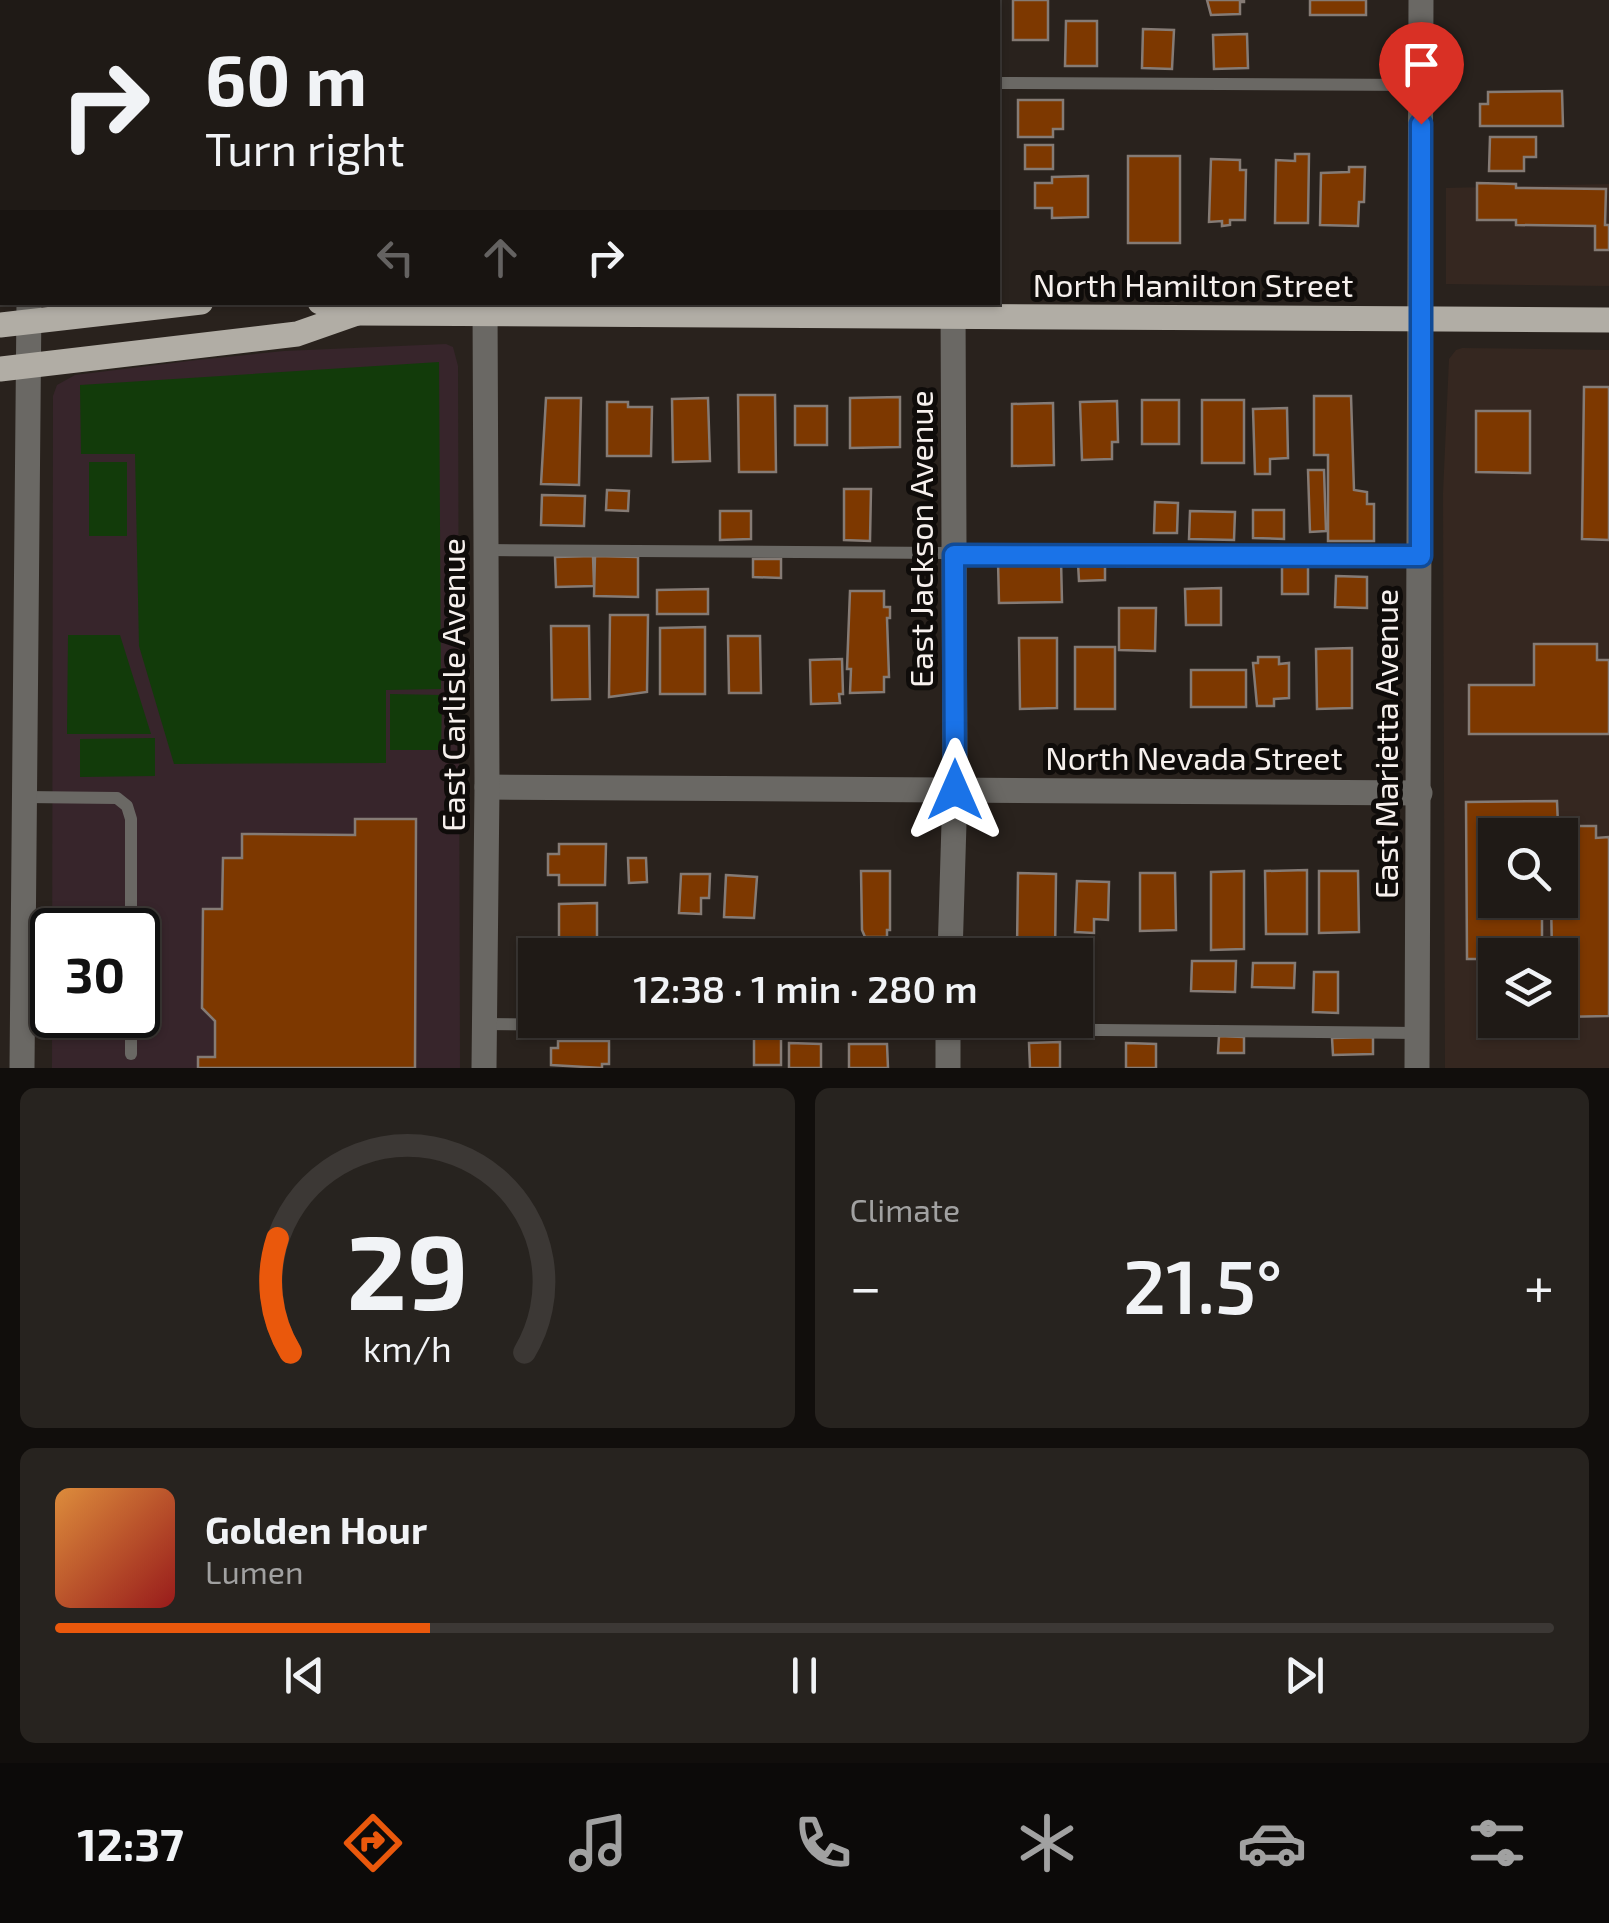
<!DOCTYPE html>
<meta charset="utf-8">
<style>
:root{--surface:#1f1a16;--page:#27231f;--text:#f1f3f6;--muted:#a1a1a1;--line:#3c3835;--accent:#ea580c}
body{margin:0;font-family:"Exo 2",sans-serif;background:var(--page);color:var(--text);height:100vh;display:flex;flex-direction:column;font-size:38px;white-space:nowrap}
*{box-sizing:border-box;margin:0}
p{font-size:32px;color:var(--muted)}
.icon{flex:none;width:55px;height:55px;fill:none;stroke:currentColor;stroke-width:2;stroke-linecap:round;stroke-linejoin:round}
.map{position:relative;height:1068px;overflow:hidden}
.side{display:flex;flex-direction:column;gap:20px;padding:20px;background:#110e0c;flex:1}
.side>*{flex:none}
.hud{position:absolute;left:0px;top:0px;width:1000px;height:305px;box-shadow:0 2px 8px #0004,0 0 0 2px var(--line);background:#1f1a16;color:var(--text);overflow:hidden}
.buttons{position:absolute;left:1478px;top:818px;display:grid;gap:20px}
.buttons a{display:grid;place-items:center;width:100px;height:100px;border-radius:0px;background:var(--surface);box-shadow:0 2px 8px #0004,0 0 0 2px var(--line);font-size:50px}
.speed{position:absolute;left:30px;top:908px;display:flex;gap:20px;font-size:50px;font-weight:700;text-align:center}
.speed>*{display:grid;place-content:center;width:130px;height:130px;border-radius:50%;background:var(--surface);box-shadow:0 2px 8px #0004,0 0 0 2px var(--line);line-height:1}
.speed .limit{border:5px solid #111;border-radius:15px;background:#fff;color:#111}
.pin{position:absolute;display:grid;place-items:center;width:85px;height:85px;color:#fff;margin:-102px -42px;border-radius:50% 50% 50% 0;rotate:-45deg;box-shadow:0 0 10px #0007}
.pin .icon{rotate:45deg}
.me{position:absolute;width:110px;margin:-55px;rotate:0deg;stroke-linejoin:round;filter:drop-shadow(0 0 8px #0008)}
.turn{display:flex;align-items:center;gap:35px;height:210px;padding:0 40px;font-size:45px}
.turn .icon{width:130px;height:130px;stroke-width:2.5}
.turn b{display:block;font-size:70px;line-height:85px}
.lanes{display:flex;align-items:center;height:95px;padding:0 40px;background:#0003;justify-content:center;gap:50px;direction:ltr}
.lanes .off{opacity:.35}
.big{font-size:75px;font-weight:600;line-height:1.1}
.side .card{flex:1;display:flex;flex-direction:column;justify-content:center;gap:15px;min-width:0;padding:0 35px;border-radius:15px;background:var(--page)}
.side .dial{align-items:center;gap:0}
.dial svg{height:260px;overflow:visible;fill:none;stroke:var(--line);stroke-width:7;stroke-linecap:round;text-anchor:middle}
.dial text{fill:var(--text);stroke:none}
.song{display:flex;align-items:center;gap:30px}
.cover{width:120px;height:120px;border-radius:15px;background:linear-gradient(135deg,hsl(30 70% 55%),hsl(0 70% 35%))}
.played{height:10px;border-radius:5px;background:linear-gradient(90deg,var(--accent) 25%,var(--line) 25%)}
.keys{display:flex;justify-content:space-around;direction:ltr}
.heat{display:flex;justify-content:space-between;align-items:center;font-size:55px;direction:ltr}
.side .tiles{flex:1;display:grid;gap:20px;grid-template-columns:1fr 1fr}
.card:last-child{grid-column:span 2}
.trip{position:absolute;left:518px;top:938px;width:575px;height:100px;border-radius:0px;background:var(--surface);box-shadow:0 2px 8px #0004,0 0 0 2px var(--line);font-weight:600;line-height:100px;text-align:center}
.tab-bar{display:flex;height:160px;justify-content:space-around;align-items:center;background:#0c0a09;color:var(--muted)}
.tab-bar .icon{width:70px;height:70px}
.tab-bar .active{color:var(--accent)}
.tab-bar b{font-size:45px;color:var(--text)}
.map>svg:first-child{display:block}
</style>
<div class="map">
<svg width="1609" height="1068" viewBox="0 0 1609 1068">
<rect width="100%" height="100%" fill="#29221d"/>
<g fill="#352720" fill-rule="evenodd">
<polygon points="1609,184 1609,286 1446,284 1446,188"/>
<path d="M1462,348l147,2v718h-164l-2,-575 6,-134 7,-9zM1495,835h65v65h-65zM1495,955h65v65h-65z"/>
</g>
<path fill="#37252b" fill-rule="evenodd" d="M446,344l7,3 5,19 2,702h-408l1,-672 4,-11 18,-10 122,-15 87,-9zM52,930h86v85h-86z"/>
<g fill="#123b0a">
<polygon points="439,362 441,689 386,690 386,763 174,764 139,646 135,454 81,454 80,385"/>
<rect x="89" y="462" width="38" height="74"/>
<polygon points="68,635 120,635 151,734 67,734"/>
<polygon points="390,694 442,695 441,750 390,750"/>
<polygon points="155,738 155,776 80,777 80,739"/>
</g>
<g fill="#7d3800" stroke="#857b75" stroke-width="2.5">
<rect x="1013" y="0" width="35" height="40"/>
<polygon points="1207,0 1244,0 1244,2 1240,2 1240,14 1211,15"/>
<rect x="1310" y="0" width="56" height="15"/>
<polygon points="1066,21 1097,21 1097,66 1065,66"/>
<polygon points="1143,29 1174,30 1172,69 1142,68"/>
<polygon points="1247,34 1248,68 1214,69 1213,35"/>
<polygon points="1562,91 1563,126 1480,126 1480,104 1488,104 1488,92"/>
<polygon points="1018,100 1063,100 1063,129 1053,129 1053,137 1018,137"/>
<polygon points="1490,137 1536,137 1536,157 1524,157 1524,171 1489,171"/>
<rect x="1025" y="145" width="28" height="24"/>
<polygon points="1295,154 1309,154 1308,223 1275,223 1276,160 1295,161"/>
<rect x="1128" y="156" width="52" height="87"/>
<polygon points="1211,159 1240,160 1240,170 1246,170 1245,220 1230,220 1230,225 1222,226 1222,221 1209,222"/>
<polygon points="1349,167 1365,167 1364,202 1359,202 1358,226 1320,225 1321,173 1349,172"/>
<polygon points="1088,176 1088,217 1052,218 1052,208 1035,208 1035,183 1052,183 1052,177"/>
<polygon points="1477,183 1516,184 1516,188 1606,189 1605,225 1609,225 1609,250 1595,250 1595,226 1516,225 1516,220 1477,220"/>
<polygon points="1584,387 1609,387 1609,540 1582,539"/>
<polygon points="738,395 775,395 776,472 739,472"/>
<polygon points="1314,396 1351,396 1354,490 1367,492 1367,504 1374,504 1374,541 1328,541 1328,455 1314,455"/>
<polygon points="900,397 900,447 850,448 850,398"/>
<polygon points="546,398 581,398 579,485 541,484"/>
<polygon points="708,398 710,461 673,462 672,399"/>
<rect x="1142" y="400" width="37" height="44"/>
<rect x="1202" y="400" width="42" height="63"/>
<polygon points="1117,401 1118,442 1112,442 1112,459 1082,460 1080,402"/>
<polygon points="607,402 628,402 628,407 652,407 651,456 607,456"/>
<polygon points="1053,403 1054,465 1012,466 1012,404"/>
<rect x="795" y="406" width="32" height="39"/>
<polygon points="1287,408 1288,458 1270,459 1270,474 1255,474 1253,409"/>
<polygon points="1476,411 1530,411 1530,473 1476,472"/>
<polygon points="1308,470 1324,470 1326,531 1310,532"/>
<polygon points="844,489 871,489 870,541 844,540"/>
<polygon points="607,490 629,491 628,511 606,510"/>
<polygon points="542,495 585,496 584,526 541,525"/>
<polygon points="1155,502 1178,503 1177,533 1154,533"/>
<polygon points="1253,510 1284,510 1284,539 1253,538"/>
<polygon points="720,511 751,511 751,539 720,540"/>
<polygon points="1190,511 1235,512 1234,540 1189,539"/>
<polygon points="593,556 594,586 556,587 555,557"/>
<polygon points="595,556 638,557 638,597 594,596"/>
<polygon points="753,559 781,559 781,578 753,577"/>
<polygon points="1061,560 1062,602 999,603 998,561"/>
<polygon points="1105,562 1105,580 1079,581 1078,563"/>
<rect x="1282" y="564" width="26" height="30"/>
<polygon points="1336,576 1367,577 1367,608 1335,607"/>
<polygon points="1221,588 1221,625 1186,625 1185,589"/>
<polygon points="708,589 708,614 657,614 657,590"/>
<polygon points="850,591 884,591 884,607 890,607 890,618 887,618 889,677 884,677 884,692 850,693 851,669 847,669"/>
<polygon points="1119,608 1156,608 1155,651 1119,650"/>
<polygon points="610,615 648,615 647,692 609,697"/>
<polygon points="551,626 589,626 590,699 552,700"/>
<polygon points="705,627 705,694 660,694 660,628"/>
<polygon points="728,636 760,636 761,693 729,693"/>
<polygon points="1019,638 1057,638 1057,708 1020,709"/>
<polygon points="1534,644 1597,644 1597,660 1609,660 1609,734 1469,734 1469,685 1534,685"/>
<rect x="1075" y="647" width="40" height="62"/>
<polygon points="1352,648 1352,708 1317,709 1316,649"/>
<polygon points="1258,657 1279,657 1279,664 1289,663 1289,698 1274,699 1274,706 1257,706 1253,663 1258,663"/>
<polygon points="842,659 843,694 839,694 840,703 811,704 810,660"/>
<rect x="1191" y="670" width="55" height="37"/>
<polygon points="1557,801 1558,825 1527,826 1527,835 1495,835 1495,900 1542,900 1542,955 1495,955 1495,959 1467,959 1466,802"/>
<polygon points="355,819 416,819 415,1068 198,1068 198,1057 215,1057 215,1021 202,1008 203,909 222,909 223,858 242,858 242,834 355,835"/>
<polygon points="1568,826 1596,826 1596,838 1609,837 1609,1016 1560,1017 1560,955 1552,955 1551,900 1560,900 1560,837 1568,837"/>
<polygon points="559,844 606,844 605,885 559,885 559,875 548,875 548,854 559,854"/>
<polygon points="628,858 646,858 647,882 629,883"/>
<polygon points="1307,870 1307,934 1266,934 1265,871"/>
<polygon points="861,871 890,871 890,930 887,930 887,937 865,937 862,930"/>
<polygon points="1244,871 1244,949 1211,950 1211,872"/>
<polygon points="1319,871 1358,871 1359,932 1319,933"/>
<polygon points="1018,873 1056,874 1055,955 1004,955 1004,948 1017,948"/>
<polygon points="1140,873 1175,873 1176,930 1140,931"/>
<polygon points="681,874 710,874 709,898 701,898 701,914 679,913"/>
<polygon points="726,875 757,877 754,918 724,917"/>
<polygon points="1077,881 1109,882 1108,920 1094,919 1094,933 1075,932"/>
<polygon points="597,903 597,944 559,944 559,904"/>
<polygon points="1192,961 1236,961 1235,992 1191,991"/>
<polygon points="1253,963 1295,963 1294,988 1252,987"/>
<polygon points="1314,972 1338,972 1338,1013 1313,1012"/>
<rect x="754" y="1035" width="27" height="30"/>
<polygon points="1219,1036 1244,1037 1244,1053 1218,1053"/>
<polygon points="1373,1037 1373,1054 1333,1055 1332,1038"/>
<polygon points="558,1041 609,1041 609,1064 602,1064 602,1068 551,1065 551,1048 558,1048"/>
<polygon points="1060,1042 1060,1068 1030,1068 1029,1043"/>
<polygon points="789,1043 821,1044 821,1068 789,1068"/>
<polygon points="1126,1043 1156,1044 1156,1068 1126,1068"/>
<polygon points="849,1044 887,1044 888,1068 849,1068"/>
</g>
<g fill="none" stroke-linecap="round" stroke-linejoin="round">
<g stroke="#6a6864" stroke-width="12">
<polyline points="998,83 1421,85"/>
<polyline points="486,550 1421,556"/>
<polyline points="25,797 117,798 127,806 131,819 131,930"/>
<polyline points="131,1015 131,1054"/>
<polyline points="484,1024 1417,1033"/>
</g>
<g stroke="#6a6864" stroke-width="25">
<polyline points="27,0 27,2"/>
<polyline points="486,2 486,0"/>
<polyline points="952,2 952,0"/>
<polyline points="487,787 1420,793"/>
<polyline points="950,955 955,790 953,302"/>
<polyline points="22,1068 29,302"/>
<polyline points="484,1068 487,787 485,302"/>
<polyline points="948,1068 948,1020"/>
<polyline points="1417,1068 1421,0"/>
</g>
<g stroke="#b1ada5" stroke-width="25">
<polyline points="320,302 357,313 1609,320"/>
<polyline points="0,325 201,302"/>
<polyline points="0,369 297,334 357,313"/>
</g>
</g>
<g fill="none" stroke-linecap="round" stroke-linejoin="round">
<g stroke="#114b97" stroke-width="25">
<polyline id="route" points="955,790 954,555 1421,556 1421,124"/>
</g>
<use href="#route" stroke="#1a73e8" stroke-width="18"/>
</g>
<g text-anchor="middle" stroke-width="10" stroke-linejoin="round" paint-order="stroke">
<g font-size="32" fill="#f6f0ed" stroke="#0f0c0a">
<text x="1193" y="297">North Hamilton Street</text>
<text transform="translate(922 539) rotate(-90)" y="11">East Jackson Avenue</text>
<text transform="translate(454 685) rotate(-90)" y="11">East Carlisle Avenue</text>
<text transform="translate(1387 744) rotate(-90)" y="11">East Marietta Avenue</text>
<text x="1194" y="770">North Nevada Street</text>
</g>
</g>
</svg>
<div class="buttons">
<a><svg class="icon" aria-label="search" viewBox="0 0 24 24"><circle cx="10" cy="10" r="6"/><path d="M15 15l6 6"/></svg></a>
<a><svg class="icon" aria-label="layers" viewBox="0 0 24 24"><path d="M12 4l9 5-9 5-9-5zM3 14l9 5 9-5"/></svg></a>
</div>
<div class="speed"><div class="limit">30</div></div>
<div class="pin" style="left:1421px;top:124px;background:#d93025"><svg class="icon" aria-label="arrive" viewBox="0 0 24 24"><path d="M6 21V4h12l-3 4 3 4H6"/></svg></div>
<svg class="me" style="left:955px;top:790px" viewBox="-20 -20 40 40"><path d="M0-17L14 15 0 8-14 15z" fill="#1a73e8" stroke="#fff" stroke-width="4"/></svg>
<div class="trip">12:38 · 1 min · 280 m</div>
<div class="hud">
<div class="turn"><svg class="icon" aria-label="right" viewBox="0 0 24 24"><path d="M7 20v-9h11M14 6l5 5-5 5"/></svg><div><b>60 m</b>Turn right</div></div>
<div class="lanes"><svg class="icon off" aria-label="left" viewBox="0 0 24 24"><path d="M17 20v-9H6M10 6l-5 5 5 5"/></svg><svg class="icon off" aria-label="ahead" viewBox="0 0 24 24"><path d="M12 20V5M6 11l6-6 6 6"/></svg><svg class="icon" aria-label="right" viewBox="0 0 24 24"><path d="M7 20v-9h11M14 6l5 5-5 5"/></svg></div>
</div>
</div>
<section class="side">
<div class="tiles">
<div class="card dial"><svg viewBox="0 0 100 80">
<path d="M14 69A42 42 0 1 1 86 69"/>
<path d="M14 69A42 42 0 0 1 10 34" stroke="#ea580c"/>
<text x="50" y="56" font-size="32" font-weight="700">29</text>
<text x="50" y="72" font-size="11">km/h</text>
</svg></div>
<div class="card"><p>Climate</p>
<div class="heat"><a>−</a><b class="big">21.5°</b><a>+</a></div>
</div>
<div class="card">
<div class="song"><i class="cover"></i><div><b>Golden Hour</b><p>Lumen</p></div></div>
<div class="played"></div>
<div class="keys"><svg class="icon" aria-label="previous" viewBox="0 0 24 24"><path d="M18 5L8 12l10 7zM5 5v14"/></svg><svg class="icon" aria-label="pause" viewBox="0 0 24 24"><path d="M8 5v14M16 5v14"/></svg><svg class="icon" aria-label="next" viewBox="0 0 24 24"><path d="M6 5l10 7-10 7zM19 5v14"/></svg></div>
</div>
</div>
</section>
<nav class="tab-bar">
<b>12:37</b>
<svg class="icon active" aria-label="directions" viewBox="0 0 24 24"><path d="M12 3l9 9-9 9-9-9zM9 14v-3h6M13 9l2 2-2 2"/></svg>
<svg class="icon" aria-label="music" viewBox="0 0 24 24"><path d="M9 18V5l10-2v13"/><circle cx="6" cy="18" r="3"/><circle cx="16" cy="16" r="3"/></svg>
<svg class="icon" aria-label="phone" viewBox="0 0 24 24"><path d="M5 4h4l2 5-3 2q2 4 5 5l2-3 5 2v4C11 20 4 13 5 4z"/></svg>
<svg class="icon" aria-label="climate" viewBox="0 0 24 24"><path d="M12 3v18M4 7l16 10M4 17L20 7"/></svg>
<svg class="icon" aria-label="car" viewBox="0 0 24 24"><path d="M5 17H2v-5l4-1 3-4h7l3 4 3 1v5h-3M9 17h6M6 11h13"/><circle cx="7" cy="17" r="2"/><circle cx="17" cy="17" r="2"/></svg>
<svg class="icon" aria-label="filters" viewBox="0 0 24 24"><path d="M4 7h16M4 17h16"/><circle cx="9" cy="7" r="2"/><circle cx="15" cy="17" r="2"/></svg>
</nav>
